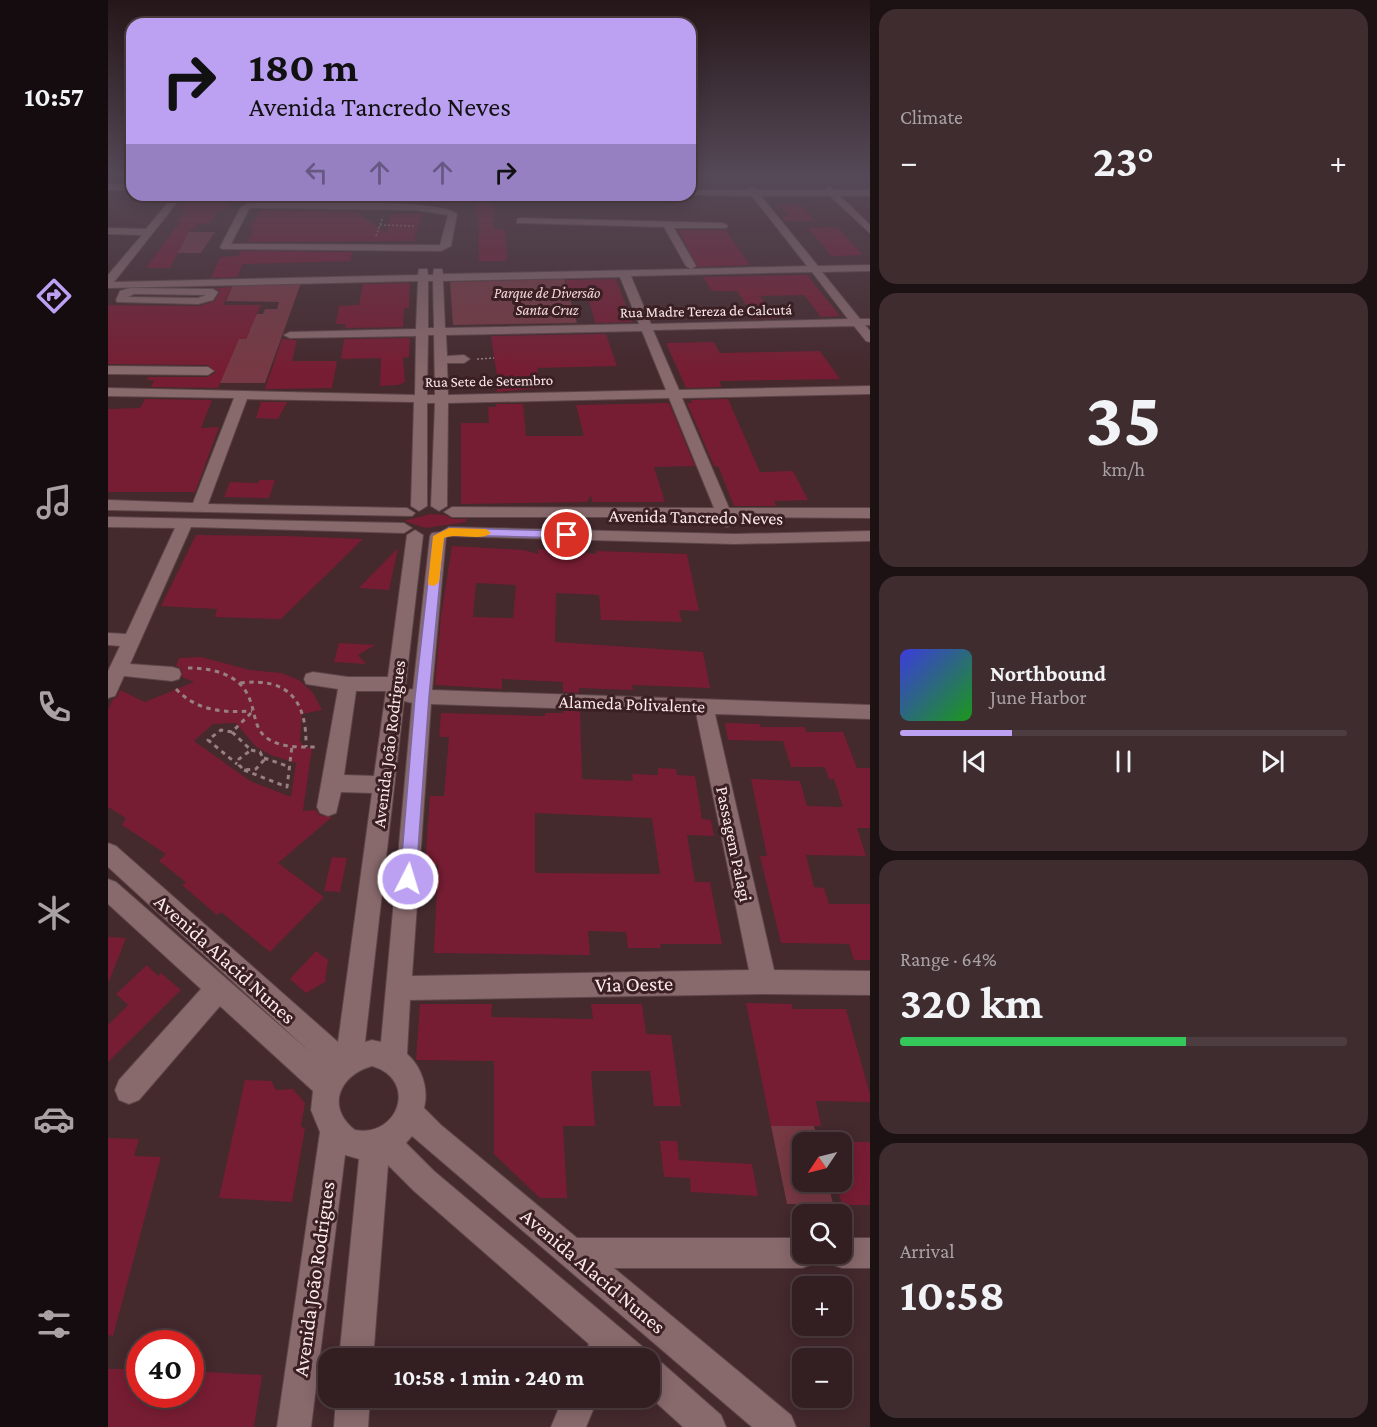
<!DOCTYPE html>
<meta charset="utf-8">
<style>
:root{--surface:#331f22;--page:#3e2c2f;--text:#f1f3f6;--muted:#a9a2a5;--line:#4e3d40;--accent:#bca0f2}
body{margin:0;font-family:"Crimson Pro",serif;background:var(--page);color:var(--text);height:100vh;display:flex;flex-direction:column;font-size:22px;white-space:nowrap}
*{box-sizing:border-box;margin:0}
p{font-size:20px;color:var(--muted)}
.icon{flex:none;width:33px;height:33px;fill:none;stroke:currentColor;stroke-width:2;stroke-linecap:round;stroke-linejoin:round}
.map{position:relative;flex:1;overflow:hidden}
.sheet{display:flex;flex-direction:column;gap:9px;padding:9px;background:#1c1113;width:507px}
.sheet>*{flex:none}
.guide{position:absolute;left:18px;top:18px;width:570px;height:183px;border-radius:18px;box-shadow:0 3px 15px #0003,0 0 0 2px var(--line);background:#bca0f2;color:#111;overflow:hidden}
.needle{width:39px;rotate:235deg}
.fabs{position:absolute;left:684px;top:1132px;display:grid;gap:12px}
.fabs a{display:grid;place-items:center;width:60px;height:60px;border-radius:12px;background:var(--surface);box-shadow:0 3px 15px #0003,0 0 0 2px var(--line);font-size:30px}
.speed{position:absolute;left:18px;top:1330px;display:flex;gap:12px;font-size:30px;font-weight:700;text-align:center}
.speed>*{display:grid;place-content:center;width:78px;height:78px;border-radius:50%;background:var(--surface);box-shadow:0 3px 15px #0003,0 0 0 2px var(--line);line-height:1}
.speed .limit{border:9px solid #d22;background:#fff;color:#111}
.pin{position:absolute;display:grid;place-items:center;width:51px;height:51px;color:#fff;margin:-26px;border:3px solid #fff;border-radius:50%;box-shadow:0 2px 6px #0007}
.me{position:absolute;width:66px;margin:-33px;rotate:5deg;stroke-linejoin:round;filter:drop-shadow(0 0 4px #0008)}
.turn{display:flex;align-items:center;gap:21px;height:126px;padding:0 24px;font-size:27px}
.turn .icon{width:78px;height:78px;stroke-width:2.5}
.turn b{display:block;font-size:42px;line-height:51px}
.lanes{display:flex;align-items:center;height:57px;padding:0 24px;background:#0003;justify-content:center;gap:30px;direction:ltr}
.lanes .off{opacity:.35}
.big{font-size:45px;font-weight:700;line-height:1.1}
.sheet .widget{flex:1;display:flex;flex-direction:column;justify-content:center;gap:9px;min-width:0;padding:0 21px;border-radius:18px;background:var(--page)}
.sheet .dial{align-items:center;gap:0}
.dial b{font-size:78px;line-height:1}
.song{display:flex;align-items:center;gap:18px}
.cover{width:72px;height:72px;border-radius:9px;background:linear-gradient(135deg,hsl(240 70% 55%),hsl(120 70% 35%))}
.played{height:6px;border-radius:3px;background:linear-gradient(90deg,var(--accent) 25%,var(--line) 25%)}
.keys{display:flex;justify-content:space-around;direction:ltr}
.heat{display:flex;justify-content:space-between;align-items:center;font-size:33px;direction:ltr}
.charge{height:9px;border-radius:4px;background:linear-gradient(90deg,#34c759 64%,var(--line) 0)}
.trip{position:absolute;left:210px;top:1348px;width:342px;height:60px;border-radius:18px;background:var(--surface);box-shadow:0 3px 15px #0003,0 0 0 2px var(--line);font-weight:700;line-height:60px;text-align:center}
main{display:flex;flex:1;min-height:0}
.menu{display:flex;flex-direction:column;width:108px;justify-content:space-around;align-items:center;background:#140c0e;color:var(--muted)}
.menu .icon{width:42px;height:42px}
.menu .active{color:var(--accent)}
.menu b{font-size:27px;color:var(--text)}
.map>svg:first-child{display:block}
</style>
<main>
<nav class="menu">
<b>10:57</b>
<svg class="icon active" aria-label="directions" viewBox="0 0 24 24"><path d="M12 3l9 9-9 9-9-9zM9 14v-3h6M13 9l2 2-2 2"/></svg>
<svg class="icon" aria-label="music" viewBox="0 0 24 24"><path d="M9 18V5l10-2v13"/><circle cx="6" cy="18" r="3"/><circle cx="16" cy="16" r="3"/></svg>
<svg class="icon" aria-label="phone" viewBox="0 0 24 24"><path d="M5 4h4l2 5-3 2q2 4 5 5l2-3 5 2v4C11 20 4 13 5 4z"/></svg>
<svg class="icon" aria-label="climate" viewBox="0 0 24 24"><path d="M12 3v18M4 7l16 10M4 17L20 7"/></svg>
<svg class="icon" aria-label="car" viewBox="0 0 24 24"><path d="M5 17H2v-5l4-1 3-4h7l3 4 3 1v5h-3M9 17h6M6 11h13"/><circle cx="7" cy="17" r="2"/><circle cx="17" cy="17" r="2"/></svg>
<svg class="icon" aria-label="filters" viewBox="0 0 24 24"><path d="M4 7h16M4 17h16"/><circle cx="9" cy="7" r="2"/><circle cx="15" cy="17" r="2"/></svg>
</nav>
<div class="map">
<svg width="762" height="1427" viewBox="0 0 762 1427">
<rect width="100%" height="100%" fill="#44292d"/>
<g fill="#773943">
<polygon points="78,232 107,232 93,253 62,253"/>
<polygon points="456,279 469,323 345,325 342,282"/>
<polygon points="193,283 157,383 111,383 115,375 74,339 138,339 142,330 98,314 155,314 157,309 169,309 171,302 118,301 125,285"/>
<polygon points="663,1126 706,1126 710,1143 694,1143 694,1182 720,1182 725,1204 679,1204"/>
</g>
<g fill="#771d33" fill-rule="evenodd">
<polygon points="81,195 127,195 117,210 111,209 101,224 89,224 85,230 82,230 62,268 38,268 72,222 69,222 79,209 69,209"/>
<polygon points="163,195 250,195 248,200 160,200"/>
<polygon points="369,200 386,200 385,229 397,229 399,261 371,261 370,216 368,216"/>
<polygon points="670,204 693,205 707,221 676,221 675,219 680,214"/>
<polygon points="153,210 247,212 279,233 282,214 314,214 306,241 139,242 147,229 142,229"/>
<polygon points="729,227 755,255 724,256 700,228"/>
<polygon points="570,230 618,230 642,265 590,267"/>
<polygon points="133,251 244,252 242,261 135,264 129,277 103,278 112,257 130,256"/>
<polygon points="699,275 732,316 713,317 696,295 652,296 668,318 647,319 629,291 604,291 595,277"/>
<polygon points="508,279 524,322 487,323 480,296 462,296 457,280"/>
<polygon points="302,283 301,308 296,308 295,327 237,328 238,324 228,324 231,306 251,305 255,284"/>
<polygon points="124,287 115,305 153,305 138,339 131,339 110,388 43,387 46,380 38,380 41,377 100,377 108,372 100,365 0,364 0,305 91,306 107,301 112,291 107,288"/>
<polygon points="498,334 509,366 429,368 433,388 389,392 389,377 383,336"/>
<polygon points="302,338 301,357 295,358 297,382 290,385 272,386 273,358 233,359 236,339"/>
<polygon points="174,339 189,340 184,361 229,361 224,388 157,389"/>
<polygon points="606,342 612,353 712,351 732,379 611,381 614,387 578,388 558,343"/>
<polygon points="37,399 104,400 93,428 111,427 87,492 0,492 0,409 32,408"/>
<polygon points="620,399 652,472 685,471 700,500 666,501 668,506 626,506 610,466 606,466 579,403 584,403 583,400"/>
<polygon points="153,402 179,402 170,419 148,418"/>
<polygon points="561,403 587,466 546,467 557,502 484,502 483,495 479,502 353,504 353,423 381,423 380,407 388,407 388,404 415,404 418,436 476,436 468,405"/>
<polygon points="152,480 167,480 161,498 116,497 122,482 150,483"/>
<polygon points="322,514 337,515 344,519 358,519 358,522 318,528 296,521"/>
<polygon points="88,535 178,536 255,539 173,619 107,617 109,609 53,606"/>
<path d="M344,546l72,4 14,4v-5l58,5v-3l91,3 12,57 -20,-1 3,12 -81,-2 -2,-25 -43,-2 -1,49 148,10 7,36 -78,-3 1,5 -54,-2v5l-16,-1v-10l-61,-3v10l-67,-4 6,-69zM368,583l40,2 -3,33 -40,-1z"/>
<polygon points="290,548 281,590 251,588"/>
<polygon points="231,643 267,645 250,655 258,664 226,662"/>
<path d="M93,657l49,13 31,3 18,7 14,13 9,17 -20,4 -2,27 5,6 7,1 -9,63 13,-1 3,5 13,2 -54,46 46,34 -54,55 -49,-40 -4,3 -35,-30 4,-3 -27,-21 7,-7 -44,-29 4,-7 -18,-11v-97l5,-11 4,-2 3,-7 25,12 49,-20 -12,-5 -1,-9 -5,-2 3,-8zM128,723l19,23 16,9 25,8 -5,34 -41,-16 -56,-40 19,-17z"/>
<path d="M455,711h17l2,68 51,2 -1,-7 26,1v-7l18,1 1,6 18,1 7,43 9,1 3,16 -27,-1 8,47h15l12,62h-62l1,4h-33l-2,-16 -38,-1 2,24 -156,-2 4,-88 -13,-1 5,-68h14l5,-59h-10l2,-24 100,3h4v-3h18zM427,813l117,5 8,56 -125,-1z"/>
<polygon points="617,723 652,724 653,727 697,727 698,732 735,732 749,768 762,768 762,828 749,828 758,856 698,855 706,887 716,888 721,904 762,904 762,960 746,960 741,944 673,943 652,856 659,856 643,779 692,781 699,806 735,807 726,779 721,779 717,767 683,767 675,741 620,740"/>
<polygon points="224,857 239,858 232,892 216,891"/>
<polygon points="0,937 18,938 1,981 0,981"/>
<polygon points="208,951 220,960 217,982 198,993 182,979"/>
<polygon points="39,965 50,976 53,973 73,990 0,1062 0,1025 20,1005 8,994"/>
<polygon points="638,1003 684,1004 685,1009 738,1009 762,1094 762,1102 708,1101 713,1126 663,1126"/>
<polygon points="312,1004 384,1004 383,1017 485,1019 483,1004 534,1004 538,1034 563,1035 573,1106 546,1106 542,1071 483,1071 487,1126 455,1126 459,1198 432,1198 386,1154 386,1061 308,1060"/>
<polygon points="137,1080 163,1081 168,1090 185,1089 197,1103 193,1126 197,1129 184,1202 111,1198"/>
<polygon points="0,1138 31,1139 26,1156 53,1157 5,1336 0,1335"/>
<polygon points="552,1141 569,1141 571,1160 644,1164 650,1196 583,1192 582,1178 556,1177"/>
<polygon points="734,1142 762,1142 762,1205 734,1205 728,1182 734,1182"/>
<polygon points="0,1369 32,1369 32,1395 82,1395 82,1371 154,1375 146,1427 0,1427"/>
</g>
<g fill="none" stroke-linecap="round" stroke-linejoin="round">
<g stroke="#5c4548" stroke-width="2">
<g id="minor">
<rect x="0" y="184" width="24" height="6"/>
<path d="M644,187l5,3h68l4,-3 5,3h36v6h-30l30,29v8l-40,-37h-69l57,70 52,-1v6l-48,1 38,47h10v6h-5l5,6v11l-4,-1 -12,-15 -201,4 26,60 191,-4v8l-188,4 47,110h141v10l-137,-1 2,5 -8,5 -5,-2 -5,-8h-265l-8,-5 8,-5 262,1 -45,-110 -221,5 -1,103 -8,5 -8,-5 4,-103h-8v103l-8,5 -8,-5 3,-104 -167,-3 -39,105 199,4 8,5 -3,3 -304,-6v-10l85,3 41,-105 -126,-2v-8l307,7 1,-59 -126,2 -6,-3 6,-3 126,-3 2,-48 -310,7v-13l34,-40 -34,-1v-6l38,1 28,-34h9l-69,87 304,-7 1,-6h8l1,6h5l1,-6h8l1,5 248,-5 -5,-3 -22,-39 -147,-4v-4l3,-1 203,5 5,3 -2,2h-52l22,38 -5,3 116,-3 -55,-70 -64,-1h2v-5h58zM704,272l36,47 -197,5 -20,-48zM512,277l19,47 -194,4 -2,-47zM320,281h5l1,47h-6zM534,331l24,59 -218,5 -1,-32h17l6,-4 -6,-4 -17,1 -1,-21zM320,335h6l1,60h-8z"/>
<path d="M144,202c31,1 190,-4 205,12l-6,32 -10,5 -219,-2 -2,-2 21,-40zM144,208l163,2 33,5 -8,30 -209,-1 18,-35z"/>
<path d="M22,288l83,1 5,3 -5,8 -15,4 -81,-2 -1,-2 4,-9zM26,294l72,1 -8,3 -70,-1z"/>
<polygon points="0,366 100,367 106,371 100,375 0,374"/>
<polygon points="0,517 296,523 304,528 296,533 83,527 22,664 64,667 71,669 73,674 71,679 64,681 16,676 7,696 0,698 0,671 12,646 0,645 0,633 18,634 67,528 0,527"/>
<path d="M341,527l285,7 136,-3v10l-136,3 -288,-8 -14,154 438,15v14l-155,-5 59,256 96,1v24l-106,-1 -354,6 -3,54c15,13 22,35 17,54l17,17 136,113h225v16h15l-4,10 -11,4h-188l177,147 5,12h-44l-340,-291 -6,7 28,28 209,176 5,12h-66l7,-15 -175,-153 -26,-26 -15,194h-34l20,-200 -14,-4 -34,272h-34l43,-295 -9,-22 2,-19 -93,-85 -81,94 -10,4 -10,-4 -4,-10 4,-10 82,-91 -93,-85v-25l8,3 194,170 -202,-185v-24l8,3 222,196 34,-249 -31,-1 -5,21 -8,3 -8,-3 -3,-6 21,-118 -32,-5 -2,-5 2,-5 7,-2 35,5h40l19,-142 8,-5 8,5 -18,155 8,-1 17,-153 2,-3 9,-1zM248,691h30l-12,85 -30,-1zM296,701l8,2 -31,339 -9,-2 -7,2zM323,704l265,9 53,257 -337,6zM264,1066c47,14 26,72 -17,64 -30,-23 -15,-55 17,-64z"/>
<polygon points="734,1238 762,1238 762,1268 734,1268 723,1264 719,1254 734,1254"/>
<polygon points="542,1358 554,1363 613,1415 618,1427 575,1427 542,1397"/>
<polygon points="228,1398 262,1398 260,1427 226,1427"/>
<polygon points="455,1398 490,1398 478,1427 443,1427"/>
</g>
</g>
<g stroke="#977f82" stroke-width="1.5" stroke-dasharray="2 2" stroke-linecap="butt">
<polyline points="272,225 305,226 304,229"/>
<polyline points="268,236 275,217"/>
<polyline points="369,359 386,358"/>
</g>
<g stroke="#977f82" stroke-width="3" stroke-dasharray="4.5 4.5" stroke-linecap="butt">
<path d="M80,668c24,0 53,6 62,32 6,15 4,31 20,40 14,8 31,7 46,7"/>
<path d="M132,683c48,-6 67,17 66,64"/>
<path d="M68,689c21,22 47,24 76,22"/>
<polyline points="143,713 124,732 143,750"/>
<polyline points="124,732 113,730 100,740 129,764"/>
<polygon points="143,750 152,752 156,760 148,769 136,770 131,765 131,759"/>
<polyline points="156,758 182,767"/>
<polyline points="136,770 179,787 184,746"/>
</g>
<use href="#minor" fill="#88696c" fill-rule="evenodd"/>
</g>
<linearGradient id="sky" x2="0" y2="1"><stop stop-color="#251719"/><stop offset="0.47" stop-color="#564957"/><stop offset="1" stop-color="#564957" stop-opacity="0"/></linearGradient>
<rect width="762" height="372" fill="url(#sky)"/>
<polygon fill="#bca0f2" stroke="#7a689d" stroke-width="1.5" points="341,528 459,531 465,535 459,538 342,535 336,538 321,697 308,879 306,884 300,886 295,884 292,879 307,697 325,536"/>
<path fill="#f59e0b" d="M341,528l37,1 5,4c-11,9 -33,-1 -47,5l-5,44 -5,4 -5,-1 -1,-3 5,-46z"/>
<g text-anchor="middle" stroke-width="6" stroke-linejoin="round" paint-order="stroke">
<g font-size="15" font-style="italic" fill="#f4d8db" stroke="#3a1f23">
<text x="439" y="298">Parque de Diversão<tspan x="439" dy="17">Santa Cruz</tspan></text>
</g>
<g font-size="15" fill="#fce9eb" stroke="#3a1f23">
<text transform="translate(598 311) rotate(-1)" y="5">Rua Madre Tereza de Calcutá</text>
<text transform="translate(381 381) rotate(-1)" y="5">Rua Sete de Setembro</text>
</g>
<g font-size="18" fill="#fce9eb" stroke="#3a1f23">
<text transform="translate(588 517) rotate(1)" y="6">Avenida Tancredo Neves</text>
<text transform="translate(524 704) rotate(2)" y="6">Alameda Polivalente</text>
<text transform="translate(281 744) rotate(-83)" y="6">Avenida João Rodrigues</text>
<text transform="translate(626 844) rotate(78)" y="6">Passagem Palagi</text>
</g>
<g font-size="21" fill="#fce9eb" stroke="#3a1f23">
<text transform="translate(117 959) rotate(42)" y="7">Avenida Alacid Nunes</text>
<text transform="translate(526 984) rotate(-1)" y="7">Via Oeste</text>
<text transform="translate(485 1271) rotate(40)" y="7">Avenida Alacid Nunes</text>
<text transform="translate(206 1279) rotate(-82)" y="7">Avenida João Rodrigues</text>
</g>
</g>
</svg>
<div class="fabs">
<a><svg class="needle" viewBox="-14 -14 28 28"><path d="M0-13l5 13h-10z" fill="#e53935"/><path d="M0 13l5-13h-10z" fill="#a9a2a5"/></svg></a>
<a><svg class="icon" aria-label="search" viewBox="0 0 24 24"><circle cx="10" cy="10" r="6"/><path d="M15 15l6 6"/></svg></a>
<a>+</a>
<a>−</a>
</div>
<div class="speed"><div class="limit">40</div></div>
<div class="pin" style="left:459px;top:535px;background:#d93025"><svg class="icon" aria-label="arrive" viewBox="0 0 24 24"><path d="M6 21V4h12l-3 4 3 4H6"/></svg></div>
<svg class="me" style="left:300px;top:879px" viewBox="-20 -20 40 40"><circle r="17" fill="#bca0f2" stroke="#fff" stroke-width="3"/><path d="M0-11L8 9 0 5-8 9z" fill="#fff"/></svg>
<div class="trip">10:58 · 1 min · 240 m</div>
<div class="guide">
<div class="turn"><svg class="icon" aria-label="right" viewBox="0 0 24 24"><path d="M7 20v-9h11M14 6l5 5-5 5"/></svg><div><b>180 m</b>Avenida Tancredo Neves</div></div>
<div class="lanes"><svg class="icon off" aria-label="left" viewBox="0 0 24 24"><path d="M17 20v-9H6M10 6l-5 5 5 5"/></svg><svg class="icon off" aria-label="ahead" viewBox="0 0 24 24"><path d="M12 20V5M6 11l6-6 6 6"/></svg><svg class="icon off" aria-label="ahead" viewBox="0 0 24 24"><path d="M12 20V5M6 11l6-6 6 6"/></svg><svg class="icon" aria-label="right" viewBox="0 0 24 24"><path d="M7 20v-9h11M14 6l5 5-5 5"/></svg></div>
</div>
</div>
<section class="sheet">
<div class="widget"><p>Climate</p>
<div class="heat"><a>−</a><b class="big">23°</b><a>+</a></div>
</div>
<div class="widget dial"><b>35</b><p>km/h</p></div>
<div class="widget">
<div class="song"><i class="cover"></i><div><b>Northbound</b><p>June Harbor</p></div></div>
<div class="played"></div>
<div class="keys"><svg class="icon" aria-label="previous" viewBox="0 0 24 24"><path d="M18 5L8 12l10 7zM5 5v14"/></svg><svg class="icon" aria-label="pause" viewBox="0 0 24 24"><path d="M8 5v14M16 5v14"/></svg><svg class="icon" aria-label="next" viewBox="0 0 24 24"><path d="M6 5l10 7-10 7zM19 5v14"/></svg></div>
</div>
<div class="widget"><p>Range · 64%</p><b class="big">320 km</b><div class="charge"></div></div>
<div class="widget"><p>Arrival</p><b class="big">10:58</b></div>
</section>
</main>
